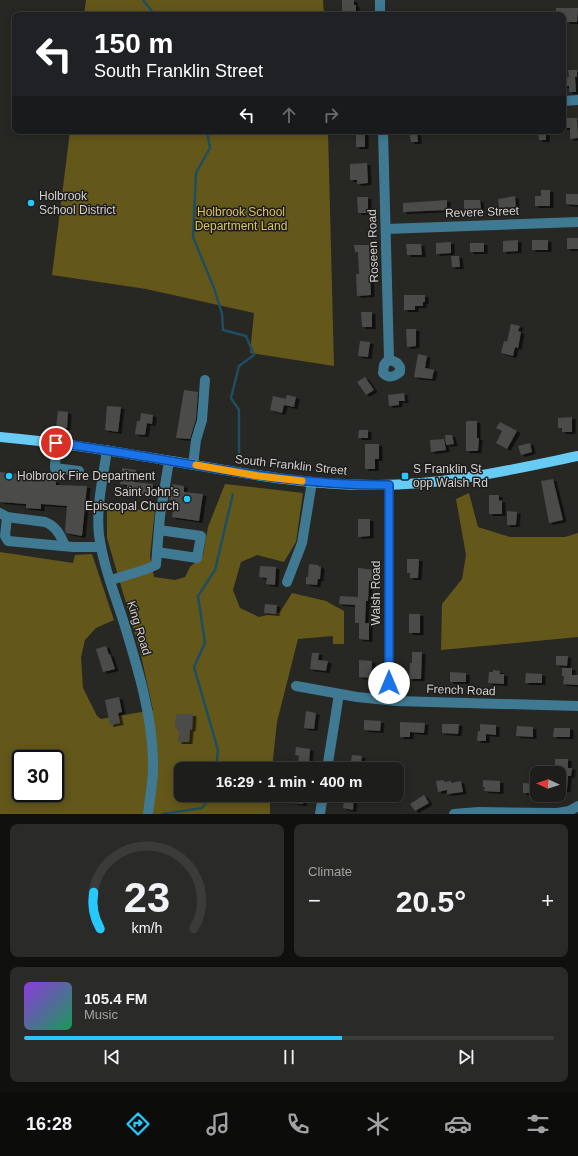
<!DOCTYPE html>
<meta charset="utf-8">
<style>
:root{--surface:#1d1d1b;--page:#2a2a28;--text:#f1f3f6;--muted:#a0a2a3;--line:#3b3b3a;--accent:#26c9fe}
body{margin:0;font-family:Helvetica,sans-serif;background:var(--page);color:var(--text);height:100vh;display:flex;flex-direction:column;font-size:15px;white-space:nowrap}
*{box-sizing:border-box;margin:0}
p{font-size:13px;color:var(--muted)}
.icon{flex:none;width:22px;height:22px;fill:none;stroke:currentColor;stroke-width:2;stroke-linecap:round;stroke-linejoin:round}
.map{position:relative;height:814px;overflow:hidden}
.sheet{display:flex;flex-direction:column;gap:10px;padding:10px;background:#10100f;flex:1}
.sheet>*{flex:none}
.hud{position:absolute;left:12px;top:12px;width:554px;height:122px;border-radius:8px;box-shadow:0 2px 10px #0003,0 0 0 1px var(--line);background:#202124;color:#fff;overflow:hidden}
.needle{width:26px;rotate:274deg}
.buttons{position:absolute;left:530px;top:766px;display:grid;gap:8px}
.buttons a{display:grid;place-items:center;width:36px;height:36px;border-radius:8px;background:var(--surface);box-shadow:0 2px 10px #0003,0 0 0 1px var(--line);font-size:20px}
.speed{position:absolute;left:12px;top:750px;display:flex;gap:8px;font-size:20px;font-weight:700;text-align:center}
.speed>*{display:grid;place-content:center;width:52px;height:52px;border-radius:50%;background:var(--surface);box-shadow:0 2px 10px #0003,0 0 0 1px var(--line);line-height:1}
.speed .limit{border:2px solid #111;border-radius:6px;background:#fff;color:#111}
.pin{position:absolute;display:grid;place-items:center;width:34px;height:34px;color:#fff;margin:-17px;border:2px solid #fff;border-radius:50%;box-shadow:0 1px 4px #0007}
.me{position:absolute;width:44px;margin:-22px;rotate:0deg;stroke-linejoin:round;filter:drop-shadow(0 0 3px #0008)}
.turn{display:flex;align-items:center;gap:14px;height:84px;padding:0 16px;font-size:18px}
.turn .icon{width:52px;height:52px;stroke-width:2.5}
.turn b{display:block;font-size:28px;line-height:34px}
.lanes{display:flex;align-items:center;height:38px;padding:0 16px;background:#0003;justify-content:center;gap:20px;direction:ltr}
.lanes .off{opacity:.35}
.big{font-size:30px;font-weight:600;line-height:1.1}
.sheet .tile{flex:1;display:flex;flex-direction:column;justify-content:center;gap:6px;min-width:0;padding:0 14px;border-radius:8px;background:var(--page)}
.sheet .dial{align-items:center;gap:0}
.dial svg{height:104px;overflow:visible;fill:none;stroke:var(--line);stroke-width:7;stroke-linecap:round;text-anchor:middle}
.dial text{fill:var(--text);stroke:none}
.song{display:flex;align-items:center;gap:12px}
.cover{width:48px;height:48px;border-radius:6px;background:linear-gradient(135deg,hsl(270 70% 55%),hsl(150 70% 35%))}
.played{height:4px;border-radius:2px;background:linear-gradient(90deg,var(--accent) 60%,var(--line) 60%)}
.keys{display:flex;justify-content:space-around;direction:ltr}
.heat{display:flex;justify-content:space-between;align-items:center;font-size:22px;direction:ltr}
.sheet .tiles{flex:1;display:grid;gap:10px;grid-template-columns:1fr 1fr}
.tile:last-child{grid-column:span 2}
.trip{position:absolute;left:174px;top:762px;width:230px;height:40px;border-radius:8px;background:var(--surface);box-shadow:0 2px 10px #0003,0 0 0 1px var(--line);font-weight:600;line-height:40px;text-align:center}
.tabs{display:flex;height:64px;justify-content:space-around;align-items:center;background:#0c0c0b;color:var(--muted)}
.tabs .icon{width:28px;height:28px}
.tabs .active{color:var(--accent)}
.tabs b{font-size:18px;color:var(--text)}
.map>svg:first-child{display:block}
</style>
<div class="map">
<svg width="578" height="814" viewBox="0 0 578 814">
<defs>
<filter id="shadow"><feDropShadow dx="3.5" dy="2" stdDeviation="0" flood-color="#0009"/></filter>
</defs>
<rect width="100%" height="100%" fill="#272724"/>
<g fill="#64571a" fill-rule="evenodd">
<polygon points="86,0 323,0 324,15 84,15"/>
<polygon points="70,131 328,131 334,366 250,353 254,313 146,289 52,275"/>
<path d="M225,484l78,9 -7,49 -12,20 -27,-7 -16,7 -8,28 7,18 19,9 21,-5 12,-19 34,8 18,10v33h-11v-8l-35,3 -21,83 -5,47h-91v26h89v19h-270v-262l73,11 2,-8 17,-1 22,66 -18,8 -11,12 -4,17 2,31 14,28 4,3 52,-9 -13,-59 -33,-113v-29l48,1 -5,46 4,21 21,3 10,-3 5,-10 13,-12 5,-28zM21,759h34v34h-34z"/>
<polygon points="469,493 478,527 510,537 565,537 578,533 578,637 441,650 442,604 462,579 466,555 456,499"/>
</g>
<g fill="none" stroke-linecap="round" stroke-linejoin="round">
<g stroke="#1e4e61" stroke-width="2.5">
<polyline points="143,0 155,15"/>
<polyline points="207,131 210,148 196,173 193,237 214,288 222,314 223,330 246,336 254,355 239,366 231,398 239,410 239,458"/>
<polyline points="216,769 218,750 194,667 205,643 198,596 215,570 233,494"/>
<polyline points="163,814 202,808 212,795"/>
</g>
</g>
<g fill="#4b4b48" filter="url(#shadow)">
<polygon points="342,0 354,0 354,5 356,5 356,15 342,15"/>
<polygon points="556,8 578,8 577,22 566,22 566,19 563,19 563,15 556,15"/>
<polygon points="568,70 577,70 577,77 575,77 576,92 569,92 569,86 563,86 563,77 569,77"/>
<polygon points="563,118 577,118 578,138 570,139 570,128 563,128"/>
<rect x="356" y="131" width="9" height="16"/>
<polygon points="409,131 417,131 418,142 411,142"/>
<polygon points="538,131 546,131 546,140 539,140"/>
<polygon points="367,163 368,183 357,184 357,180 350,180 350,164"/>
<polygon points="541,190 550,190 550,206 535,206 535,196 541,196"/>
<polygon points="566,194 578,194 578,205 566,204"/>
<polygon points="515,196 516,207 499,208 498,199"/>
<polygon points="357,197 368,197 368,213 358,213"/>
<polygon points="447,200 447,210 403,212 403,203"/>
<polygon points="464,200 480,200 481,209 464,209"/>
<rect x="567" y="238" width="11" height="11"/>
<polygon points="518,240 518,251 503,252 503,241"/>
<rect x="532" y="240" width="16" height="10"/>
<polygon points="451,242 451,253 436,254 436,243"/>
<rect x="470" y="243" width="14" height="9"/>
<polygon points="406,244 421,244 422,255 407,255"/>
<polygon points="354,245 369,245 371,295 357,296 356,274 359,274 358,252 355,252"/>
<polygon points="451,256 459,256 460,267 452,267"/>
<polygon points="404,295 425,295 425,302 423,302 423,306 415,306 415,310 404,310"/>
<polygon points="361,312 372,312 372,327 362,327"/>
<polygon points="511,324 520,326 518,331 521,332 518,348 515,347 513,356 501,353 504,341 507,342"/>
<polygon points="406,329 416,329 416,346 407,347"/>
<polygon points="360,341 370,342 368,357 358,356"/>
<polygon points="418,354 427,356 425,368 434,370 432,379 414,377"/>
<polygon points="365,377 374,390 366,395 357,382"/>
<polygon points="184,390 198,392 196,419 190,439 176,438"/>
<polygon points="404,393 405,401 399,401 399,405 389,406 388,395"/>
<polygon points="287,395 296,397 294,407 284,405 282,413 270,410 273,396 286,399 285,401"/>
<polygon points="107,406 121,407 118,432 105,430"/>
<polygon points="58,411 68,412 67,428 56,427"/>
<polygon points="141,413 153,415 152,424 147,423 145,435 135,434 137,421 140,421"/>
<polygon points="572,417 572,432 562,432 562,428 558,428 558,418"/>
<polygon points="467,421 477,421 477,438 479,438 478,451 466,451 466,422"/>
<polygon points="500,422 517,431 507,449 496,443 502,431 496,428"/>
<polygon points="359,430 368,430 368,438 358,438"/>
<polygon points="445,435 452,435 454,444 446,445"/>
<polygon points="444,439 446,450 431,452 430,440"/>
<polygon points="530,443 532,452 521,455 518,446"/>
<polygon points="365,444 379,444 379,459 375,459 375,469 365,469"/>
<polygon points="122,468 136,470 134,482 153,484 152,495 141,494 141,491 127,489 127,485 120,484"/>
<polygon points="0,472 29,475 30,472 44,473 43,479 56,481 56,485 87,486 82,536 66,533 65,530 67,506 41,504 41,509 26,508 26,504 0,502"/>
<polygon points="553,479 563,520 549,523 541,481"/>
<polygon points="172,484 184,486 184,492 203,494 199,521 172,517 174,500 169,500"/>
<polygon points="489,495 499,495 499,501 502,500 502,514 489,514"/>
<polygon points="507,511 517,512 516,525 507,525"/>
<polygon points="358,519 370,519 370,536 358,537"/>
<polygon points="407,559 419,559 418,578 410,578 410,573 407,573"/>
<polygon points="309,564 318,565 318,566 321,567 320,579 318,579 317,585 306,584 306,577 308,577"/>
<polygon points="260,566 276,567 275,585 266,584 267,578 259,577"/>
<polygon points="358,568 375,570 374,581 369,581 368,601 366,601 365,623 369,623 369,640 359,639 359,623 355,623 355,605 339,604 340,596 358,597"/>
<polygon points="265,604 277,605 276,614 264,613"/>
<rect x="409" y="614" width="11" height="19"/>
<polygon points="106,646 109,655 110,654 115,669 103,672 96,649"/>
<polygon points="412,652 422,652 421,679 409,679 410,663 412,663"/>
<polygon points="312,653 319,653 318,660 328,661 326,671 310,669"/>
<polygon points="556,656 568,656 567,666 556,665"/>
<polygon points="359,660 372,661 371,678 359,677"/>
<polygon points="562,668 572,668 572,675 578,675 578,685 563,684 564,676 562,676"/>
<polygon points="493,670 500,671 500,674 504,674 504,684 488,683 489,672 493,672"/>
<polygon points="450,672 466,673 466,682 450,682"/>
<polygon points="526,673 542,674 542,683 525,683"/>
<polygon points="119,697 122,712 118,713 120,723 110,725 105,700"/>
<polygon points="306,711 316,713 314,729 304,728"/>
<polygon points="176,714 193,714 192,730 190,729 189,742 178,742 179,729 175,729"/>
<polygon points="364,720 381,721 380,731 364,730"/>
<polygon points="400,722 425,723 424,733 410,732 410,737 400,737"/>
<polygon points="442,724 459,724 458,734 442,733"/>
<polygon points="480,724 496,725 496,735 486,734 486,741 477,741 478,731 480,731"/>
<polygon points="517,726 533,727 533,737 516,736"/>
<polygon points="554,728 570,728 570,737 553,737"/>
<polygon points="296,747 310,749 309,765 298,764 299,756 295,755"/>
<polygon points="352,755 362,756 360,769 350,769"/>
<polygon points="555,759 568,759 568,768 572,768 571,776 568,776 567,790 559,790 559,773 558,773 558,770 555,770"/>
<polygon points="444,780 444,782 451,781 451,783 461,781 463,792 447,794 447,790 438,792 436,781"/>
<polygon points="483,780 500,781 500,792 484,791 485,787 483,787"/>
<polygon points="523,783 537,784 537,793 523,793"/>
<polygon points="294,795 304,795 303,804 293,803"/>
<polygon points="345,795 354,795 353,810 343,808"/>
<polygon points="424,795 429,803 415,811 410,804"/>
</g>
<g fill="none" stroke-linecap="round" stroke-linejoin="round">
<g stroke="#3f7a92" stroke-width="10">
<polyline points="380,0 380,15"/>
<polyline points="563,101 578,100"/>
<path d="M383,131l6,228 -5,6 -1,8c6,6 11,4 17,-1v-5l-3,-4 -8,-4"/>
<polyline points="386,229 578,222"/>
<polyline points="56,443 55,468 79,471"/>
<path d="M107,450c-4,28 -11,57 -8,85 4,30 16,60 25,88 13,43 28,91 29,137 1,18 -3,36 -5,54"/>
<polyline points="193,465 196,440 202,420 205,380"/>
<path d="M0,513l7,4 38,5c11,4 16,14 20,24"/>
<polyline points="7,517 5,536 8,541 73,547 101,547"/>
<polyline points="157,552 197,558 201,536 159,530"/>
<polyline points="111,580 144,570 156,565 160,516 169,461"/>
<polyline points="287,582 302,543 312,482"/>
<polyline points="296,686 357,697 396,701 578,706"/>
<polyline points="387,700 389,675 389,485"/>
<polyline points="327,769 339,694"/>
<polyline points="320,814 323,795"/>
<polyline points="454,814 478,812 557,813 569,811 578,806"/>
</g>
<path stroke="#68cbf3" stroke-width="10" d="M0,437c59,5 118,15 177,25 65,11 129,23 195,23 70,1 138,-15 206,-29"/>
</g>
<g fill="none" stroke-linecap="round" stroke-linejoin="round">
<g stroke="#114b97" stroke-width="10">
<path id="route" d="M56,443c111,14 220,43 333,42v198"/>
</g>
<use href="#route" stroke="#1a73e8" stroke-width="7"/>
<polyline stroke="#f59e0b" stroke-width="7" points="196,465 258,476 302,481"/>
</g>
<g fill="#26c9fe" stroke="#1e1d1b" stroke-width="1.5">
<circle cx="31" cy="203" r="4"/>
<circle cx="9" cy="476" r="4"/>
<rect x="401" y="472" width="8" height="8" rx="2"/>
<circle cx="187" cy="499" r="4"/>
</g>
<g text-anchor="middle" stroke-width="3" stroke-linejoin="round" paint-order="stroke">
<g font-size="12" fill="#d2d1cf" stroke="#1e1d1b" text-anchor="start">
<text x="39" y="200">Holbrook<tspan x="39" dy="14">School District</tspan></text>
<text x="413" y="473">S Franklin St<tspan x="413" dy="14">opp Walsh Rd</tspan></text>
<text x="17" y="480">Holbrook Fire Department</text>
<text x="179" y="496" text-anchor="end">Saint John's<tspan x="179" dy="14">Episcopal Church</tspan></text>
</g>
<g font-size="12" fill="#dcc458" stroke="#1e1d1b">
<text x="241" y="216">Holbrook School<tspan x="241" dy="14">Department Land</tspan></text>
</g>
<g font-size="12" fill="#d2d1cf" stroke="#1e1d1b">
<text transform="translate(482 212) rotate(-2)" y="4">Revere Street</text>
<text transform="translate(373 246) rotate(-92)" y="4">Roseen Road</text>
<text transform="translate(291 465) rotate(6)" y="4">South Franklin Street</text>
<text transform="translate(376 593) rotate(-90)" y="4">Walsh Road</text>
<text transform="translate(139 628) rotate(73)" y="4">King Road</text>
<text transform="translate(461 690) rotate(2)" y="4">French Road</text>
</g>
</g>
</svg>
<div class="buttons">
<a><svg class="needle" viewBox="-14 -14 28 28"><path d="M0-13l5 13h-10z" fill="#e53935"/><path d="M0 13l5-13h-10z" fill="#a0a2a3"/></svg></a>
</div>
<div class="speed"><div class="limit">30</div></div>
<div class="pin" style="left:56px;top:443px;background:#d93025"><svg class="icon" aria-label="arrive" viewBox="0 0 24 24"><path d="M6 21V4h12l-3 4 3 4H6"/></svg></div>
<svg class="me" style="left:389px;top:683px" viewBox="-20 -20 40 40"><circle r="19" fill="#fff"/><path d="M0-13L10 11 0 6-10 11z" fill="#1a73e8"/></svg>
<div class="trip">16:29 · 1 min · 400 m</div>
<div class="hud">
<div class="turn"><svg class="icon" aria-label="left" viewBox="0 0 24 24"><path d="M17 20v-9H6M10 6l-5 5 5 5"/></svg><div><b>150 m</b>South Franklin Street</div></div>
<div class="lanes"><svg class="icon" aria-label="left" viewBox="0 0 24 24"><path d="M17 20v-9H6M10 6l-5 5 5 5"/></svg><svg class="icon off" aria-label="ahead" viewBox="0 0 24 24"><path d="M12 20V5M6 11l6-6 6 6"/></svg><svg class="icon off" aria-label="right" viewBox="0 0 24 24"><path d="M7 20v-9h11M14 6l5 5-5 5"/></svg></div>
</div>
</div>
<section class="sheet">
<div class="tiles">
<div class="tile dial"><svg viewBox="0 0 100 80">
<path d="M14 69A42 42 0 1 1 86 69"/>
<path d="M14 69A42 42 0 0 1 9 41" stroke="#26c9fe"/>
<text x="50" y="56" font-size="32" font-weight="700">23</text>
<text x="50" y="72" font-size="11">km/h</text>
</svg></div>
<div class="tile"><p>Climate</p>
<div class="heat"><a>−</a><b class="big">20.5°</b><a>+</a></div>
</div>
<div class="tile">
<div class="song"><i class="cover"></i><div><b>105.4 FM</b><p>Music</p></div></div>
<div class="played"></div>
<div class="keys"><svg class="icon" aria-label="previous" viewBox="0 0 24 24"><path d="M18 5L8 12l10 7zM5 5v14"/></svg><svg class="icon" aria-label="pause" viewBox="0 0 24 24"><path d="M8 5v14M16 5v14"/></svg><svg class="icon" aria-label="next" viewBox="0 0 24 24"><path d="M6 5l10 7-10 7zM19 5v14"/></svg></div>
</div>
</div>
</section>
<nav class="tabs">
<b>16:28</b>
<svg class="icon active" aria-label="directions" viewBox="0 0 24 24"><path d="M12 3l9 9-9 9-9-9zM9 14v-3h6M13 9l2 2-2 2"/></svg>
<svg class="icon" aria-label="music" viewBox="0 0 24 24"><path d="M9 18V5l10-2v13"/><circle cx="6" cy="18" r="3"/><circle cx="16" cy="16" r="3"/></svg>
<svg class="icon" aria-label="phone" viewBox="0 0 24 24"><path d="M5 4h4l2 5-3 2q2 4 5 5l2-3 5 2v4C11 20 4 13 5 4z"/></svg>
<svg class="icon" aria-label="climate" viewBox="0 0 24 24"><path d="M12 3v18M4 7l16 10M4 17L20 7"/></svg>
<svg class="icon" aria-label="car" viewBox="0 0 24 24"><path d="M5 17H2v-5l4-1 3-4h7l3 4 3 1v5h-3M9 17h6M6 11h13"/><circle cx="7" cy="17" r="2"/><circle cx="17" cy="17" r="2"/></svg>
<svg class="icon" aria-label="filters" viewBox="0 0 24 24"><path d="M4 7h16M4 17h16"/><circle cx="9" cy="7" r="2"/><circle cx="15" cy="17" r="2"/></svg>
</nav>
